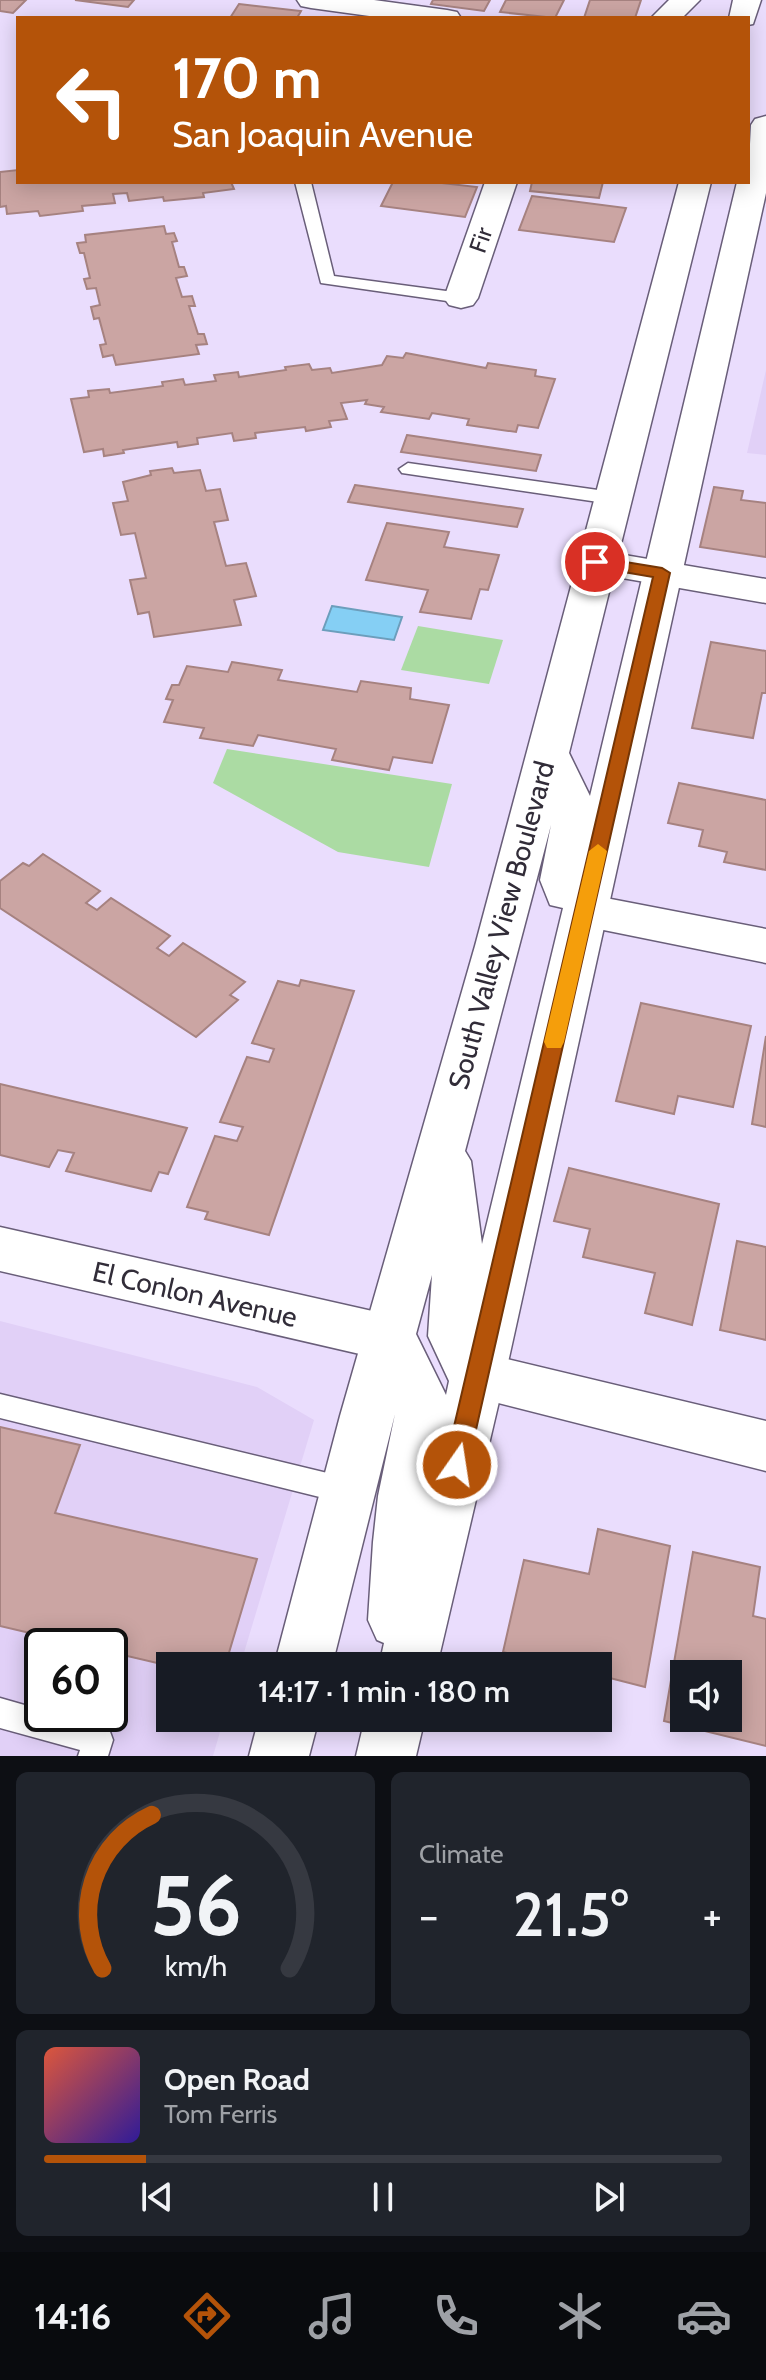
<!DOCTYPE html>
<meta charset="utf-8">
<style>
:root{--surface:#171b24;--page:#20242c;--text:#f1f3f6;--muted:#9ea1a6;--line:#363941;--accent:#b45309}
body{margin:0;font-family:Cabin,sans-serif;background:var(--page);color:var(--text);height:100vh;display:flex;flex-direction:column;font-size:30px;white-space:nowrap}
*{box-sizing:border-box;margin:0}
p{font-size:26px;color:var(--muted)}
.icon{flex:none;width:44px;height:44px;fill:none;stroke:currentColor;stroke-width:2;stroke-linecap:round;stroke-linejoin:round}
.map{position:relative;height:1756px;overflow:hidden}
.panel{display:flex;flex-direction:column;gap:16px;padding:16px;background:#0d0f14;flex:1}
.panel>*{flex:none}
.top-card{position:absolute;left:16px;top:16px;width:734px;height:168px;border-radius:0px;box-shadow:0 4px 20px #0003;background:#b45309;color:#fff;overflow:hidden}
.buttons{position:absolute;left:670px;top:1660px;display:grid;gap:16px}
.buttons a{display:grid;place-items:center;width:72px;height:72px;border-radius:0px;background:var(--surface);box-shadow:0 4px 20px #0003;font-size:40px}
.speed{position:absolute;left:24px;top:1628px;display:flex;gap:16px;font-size:40px;font-weight:700;text-align:center}
.speed>*{display:grid;place-content:center;width:104px;height:104px;border-radius:50%;background:var(--surface);box-shadow:0 4px 20px #0003;line-height:1}
.speed .limit{border:4px solid #111;border-radius:12px;background:#fff;color:#111}
.pin{position:absolute;display:grid;place-items:center;width:68px;height:68px;color:#fff;margin:-34px;border:4px solid #fff;border-radius:50%;box-shadow:0 2px 8px #0007}
.me{position:absolute;width:88px;margin:-44px;rotate:13deg;stroke-linejoin:round;filter:drop-shadow(0 0 6px #0008)}
.turn{display:flex;align-items:center;gap:28px;height:168px;padding:0 24px;font-size:36px}
.turn .icon{width:104px;height:104px;stroke-width:2.5}
.turn b{display:block;font-size:56px;line-height:68px}
.big{font-size:60px;font-weight:600;line-height:1.1}
.panel .card{flex:1;display:flex;flex-direction:column;justify-content:center;gap:12px;min-width:0;padding:0 28px;border-radius:12px;background:var(--page)}
.panel .dial{align-items:center;gap:0}
.dial svg{height:208px;overflow:visible;fill:none;stroke:var(--line);stroke-width:7;stroke-linecap:round;text-anchor:middle}
.dial text{fill:var(--text);stroke:none}
.song{display:flex;align-items:center;gap:24px}
.cover{width:96px;height:96px;border-radius:12px;background:linear-gradient(135deg,hsl(10 70% 55%),hsl(250 70% 35%))}
.played{height:8px;border-radius:4px;background:linear-gradient(90deg,var(--accent) 15%,var(--line) 15%)}
.keys{display:flex;justify-content:space-around;direction:ltr}
.heat{display:flex;justify-content:space-between;align-items:center;font-size:44px;direction:ltr}
.panel .tiles{flex:1;display:grid;gap:16px;grid-template-columns:1fr 1fr}
.card:last-child{grid-column:span 2}
.trip{position:absolute;left:156px;top:1652px;width:456px;height:80px;border-radius:0px;background:var(--surface);box-shadow:0 4px 20px #0003;font-weight:600;line-height:80px;text-align:center}
.tabs{display:flex;height:128px;justify-content:space-around;align-items:center;background:#090b0e;color:var(--muted)}
.tabs .icon{width:56px;height:56px}
.tabs .on{color:var(--accent)}
.tabs b{font-size:36px;color:var(--text)}
.map>svg:first-child{display:block}
</style>
<div class="map">
<svg width="766" height="1756" viewBox="0 0 766 1756">
<rect width="100%" height="100%" fill="#eaddfd"/>
<g fill="#e1d0f7" fill-rule="evenodd">
<polygon points="766,370 766,455 747,453"/>
<path d="M0,1321l257,66 57,33 -74,246h-70v52h54l-11,38h-213zM42,1646h68v68h-68z"/>
</g>
<g fill="#abdba3">
<polygon points="418,626 503,640 489,684 401,670"/>
<polygon points="227,749 452,784 429,867 338,852 213,783"/>
</g>
<polygon fill="#85cff4" stroke="#6c9ebc" stroke-width="2" points="332,606 402,617 394,640 323,630"/>
<g fill="#cba5a3" stroke="#a68280" stroke-width="2" fill-rule="evenodd">
<polygon points="0,0 26,0 13,13 0,11"/>
<polygon points="75,0 134,0 128,7"/>
<polygon points="433,0 490,0 484,11 431,4"/>
<polygon points="506,0 564,0 555,18 500,12"/>
<polygon points="590,0 641,0 635,18 584,18"/>
<polygon points="239,4 301,11 297,18 230,18"/>
<polygon points="18,170 18,182 231,182 234,189 203,193 204,197 164,201 163,197 129,201 127,193 113,194 115,203 82,206 83,211 40,216 38,211 7,214 6,206 0,207 0,172"/>
<polygon points="393,182 433,182 477,187 465,217 381,206"/>
<polygon points="532,182 603,182 599,198 530,191"/>
<polygon points="532,196 626,208 614,242 519,230"/>
<polygon points="164,226 166,234 174,233 177,241 172,242 179,267 184,267 187,276 176,278 182,297 192,296 195,306 189,306 198,334 204,334 207,344 196,345 199,354 116,365 113,355 103,357 100,345 106,344 99,318 94,319 91,307 100,305 96,288 87,289 84,279 90,278 84,253 80,253 77,243 86,242 85,235"/>
<polygon points="406,353 486,368 488,363 536,370 535,376 555,379 538,428 518,425 516,432 467,425 469,419 432,413 429,419 381,412 384,407 365,404 367,400 341,403 347,419 329,421 331,427 306,431 305,427 255,433 256,438 234,441 232,433 197,438 198,444 178,447 177,442 123,450 124,453 104,456 103,449 84,452 71,399 89,397 88,391 109,389 110,393 163,386 162,382 183,379 185,385 216,381 214,375 238,372 239,377 286,370 285,367 309,364 312,370 330,368 332,373 382,365 387,356 403,358"/>
<polygon points="407,435 541,455 536,471 401,452"/>
<polygon points="172,468 174,473 200,470 206,491 220,489 228,520 214,522 226,566 246,563 256,596 234,600 241,625 154,637 149,612 138,614 130,580 146,578 135,533 121,535 113,503 128,501 123,482 151,475 150,471"/>
<polygon points="355,485 523,509 517,527 348,502"/>
<polygon points="714,487 743,491 741,500 766,503 766,557 700,547"/>
<polygon points="387,523 449,532 444,547 499,555 488,590 480,589 471,619 420,612 428,590 366,580"/>
<polygon points="711,642 766,651 766,693 762,693 753,738 692,728"/>
<polygon points="232,662 282,670 278,680 357,692 361,681 411,688 410,699 449,705 432,763 393,757 389,770 332,760 336,749 258,735 253,746 200,738 204,728 164,722 173,700 166,699 172,685 179,685 187,666 228,672"/>
<polygon points="679,783 766,800 766,870 724,862 727,852 699,846 703,830 668,823"/>
<polygon points="43,854 100,891 86,903 97,910 111,898 170,936 157,948 169,956 183,943 245,982 230,995 238,1000 196,1037 0,908 0,881 23,863 29,866"/>
<polygon points="301,980 354,991 269,1235 205,1219 208,1212 187,1207 215,1136 237,1141 243,1127 220,1122 247,1057 269,1062 274,1049 252,1043 278,981 299,986"/>
<polygon points="641,1003 751,1026 733,1107 678,1096 674,1114 616,1101"/>
<polygon points="766,1036 766,1127 752,1124"/>
<polygon points="0,1084 187,1128 168,1174 159,1172 151,1191 66,1171 74,1153 58,1150 49,1167 0,1155"/>
<polygon points="569,1168 719,1204 692,1325 645,1313 655,1273 583,1257 590,1229 554,1221"/>
<polygon points="737,1241 766,1247 766,1340 720,1330"/>
<polygon points="0,1427 80,1445 55,1513 257,1559 225,1666 170,1666 110,1652 110,1646 85,1646 0,1626"/>
<polygon points="598,1529 670,1546 645,1687 598,1675 598,1666 561,1666 503,1652 524,1560 589,1574"/>
<path d="M693,1552l67,15 -7,49 13,3v127l-102,-25zM684,1674h44v44h-44z"/>
</g>
<g fill="none" stroke-linecap="round" stroke-linejoin="round">
<g stroke="#695e79" stroke-width="3">
<g id="lane">
<polygon points="295,182 311,182 334,276 461,293 469,298 461,303 321,283"/>
<polygon points="408,463 612,492 621,498 612,504 402,473 399,469"/>
<polygon points="0,1394 348,1478 358,1482 362,1491 358,1500 348,1504 0,1418"/>
<polygon points="0,1698 42,1710 42,1714 58,1714 109,1729 113,1740 108,1756 78,1756 80,1750 0,1728"/>
</g>
</g>
<g stroke="#695e79" stroke-width="3">
<g id="street">
<polygon points="297,0 374,0 447,10 457,12 461,18 384,18 311,8 301,6"/>
<polygon points="669,0 700,0 682,18 651,18"/>
<polygon points="485,182 517,182 478,298 473,305 461,308 449,305 444,298"/>
<polygon points="595,550 766,579 766,603 582,571 576,562 582,553"/>
<polygon points="585,894 766,929 766,963 569,923 563,911 569,899"/>
<polygon points="0,1227 390,1315 409,1322 416,1338 409,1354 390,1361 0,1271"/>
<polygon points="478,1352 766,1421 766,1471 459,1393 451,1376 459,1359"/>
</g>
</g>
<g stroke="#695e79" stroke-width="3">
<g id="primary">
<polygon points="733,0 761,0 753,24 748,25 748,18 729,18"/>
<path d="M766,116v77l-261,1183 -68,290h-58l5,-23 -7,-3 -9,-20 5,-78 5,-46 17,-82 -63,252h-58l66,-250 135,-470 204,-764h32l-142,571 21,43 147,-614h11l3,-57 4,-6zM551,825l-11,55 10,25 13,3 -81,336 -11,-83 -6,-10zM432,1275l-4,61 21,45 -3,14 -30,-61z"/>
<polygon points="259,1718 319,1718 309,1756 249,1756"/>
<polygon points="365,1718 425,1718 416,1756 356,1756"/>
</g>
</g>
<use href="#lane" fill="#fff" fill-rule="evenodd"/>
<use href="#street" fill="#fff" fill-rule="evenodd"/>
<use href="#primary" fill="#fff" fill-rule="evenodd"/>
</g>
<polygon fill="#b45309" stroke="#753606" stroke-width="2" points="595,557 662,568 670,573 468,1465 465,1473 457,1476 449,1473 445,1465 653,577 589,566 587,562"/>
<polygon fill="#f59e0b" points="598,844 607,851 564,1042 561,1048 547,1048 544,1042 589,851"/>
<g text-anchor="middle" stroke-width="6" stroke-linejoin="round" paint-order="stroke">
<g font-size="24" fill="#312c38" stroke="#fff">
<text transform="translate(481 240) rotate(-71)" y="8">Fir</text>
</g>
<g font-size="28" fill="#312c38" stroke="#fff">
<text transform="translate(501 925) rotate(-75)" y="10">South Valley View Boulevard</text>
<text transform="translate(195 1294) rotate(13)" y="10">El Conlon Avenue</text>
</g>
</g>
</svg>
<div class="buttons">
<a><svg class="icon" aria-label="sound" viewBox="0 0 24 24"><path d="M4 9h4l5-4v14l-5-4H4zM17 9q2 3 0 6"/></svg></a>
</div>
<div class="speed"><div class="limit">60</div></div>
<div class="pin" style="left:595px;top:562px;background:#d93025"><svg class="icon" aria-label="arrive" viewBox="0 0 24 24"><path d="M6 21V4h12l-3 4 3 4H6"/></svg></div>
<svg class="me" style="left:457px;top:1465px" viewBox="-20 -20 40 40"><circle r="17" fill="#b45309" stroke="#fff" stroke-width="3"/><path d="M0-11L8 9 0 5-8 9z" fill="#fff"/></svg>
<div class="trip">14:17 · 1 min · 180 m</div>
<div class="top-card">
<div class="turn"><svg class="icon" aria-label="left" viewBox="0 0 24 24"><path d="M17 20v-9H6M10 6l-5 5 5 5"/></svg><div><b>170 m</b>San Joaquin Avenue</div></div>
</div>
</div>
<section class="panel">
<div class="tiles">
<div class="card dial"><svg viewBox="0 0 100 80">
<path d="M14 69A42 42 0 1 1 86 69"/>
<path d="M14 69A42 42 0 0 1 33 10" stroke="#b45309"/>
<text x="50" y="56" font-size="32" font-weight="700">56</text>
<text x="50" y="72" font-size="11">km/h</text>
</svg></div>
<div class="card"><p>Climate</p>
<div class="heat"><a>−</a><b class="big">21.5°</b><a>+</a></div>
</div>
<div class="card">
<div class="song"><i class="cover"></i><div><b>Open Road</b><p>Tom Ferris</p></div></div>
<div class="played"></div>
<div class="keys"><svg class="icon" aria-label="previous" viewBox="0 0 24 24"><path d="M18 5L8 12l10 7zM5 5v14"/></svg><svg class="icon" aria-label="pause" viewBox="0 0 24 24"><path d="M8 5v14M16 5v14"/></svg><svg class="icon" aria-label="next" viewBox="0 0 24 24"><path d="M6 5l10 7-10 7zM19 5v14"/></svg></div>
</div>
</div>
</section>
<nav class="tabs">
<b>14:16</b>
<svg class="icon on" aria-label="directions" viewBox="0 0 24 24"><path d="M12 3l9 9-9 9-9-9zM9 14v-3h6M13 9l2 2-2 2"/></svg>
<svg class="icon" aria-label="music" viewBox="0 0 24 24"><path d="M9 18V5l10-2v13"/><circle cx="6" cy="18" r="3"/><circle cx="16" cy="16" r="3"/></svg>
<svg class="icon" aria-label="phone" viewBox="0 0 24 24"><path d="M5 4h4l2 5-3 2q2 4 5 5l2-3 5 2v4C11 20 4 13 5 4z"/></svg>
<svg class="icon" aria-label="climate" viewBox="0 0 24 24"><path d="M12 3v18M4 7l16 10M4 17L20 7"/></svg>
<svg class="icon" aria-label="car" viewBox="0 0 24 24"><path d="M5 17H2v-5l4-1 3-4h7l3 4 3 1v5h-3M9 17h6M6 11h13"/><circle cx="7" cy="17" r="2"/><circle cx="17" cy="17" r="2"/></svg>
</nav>
